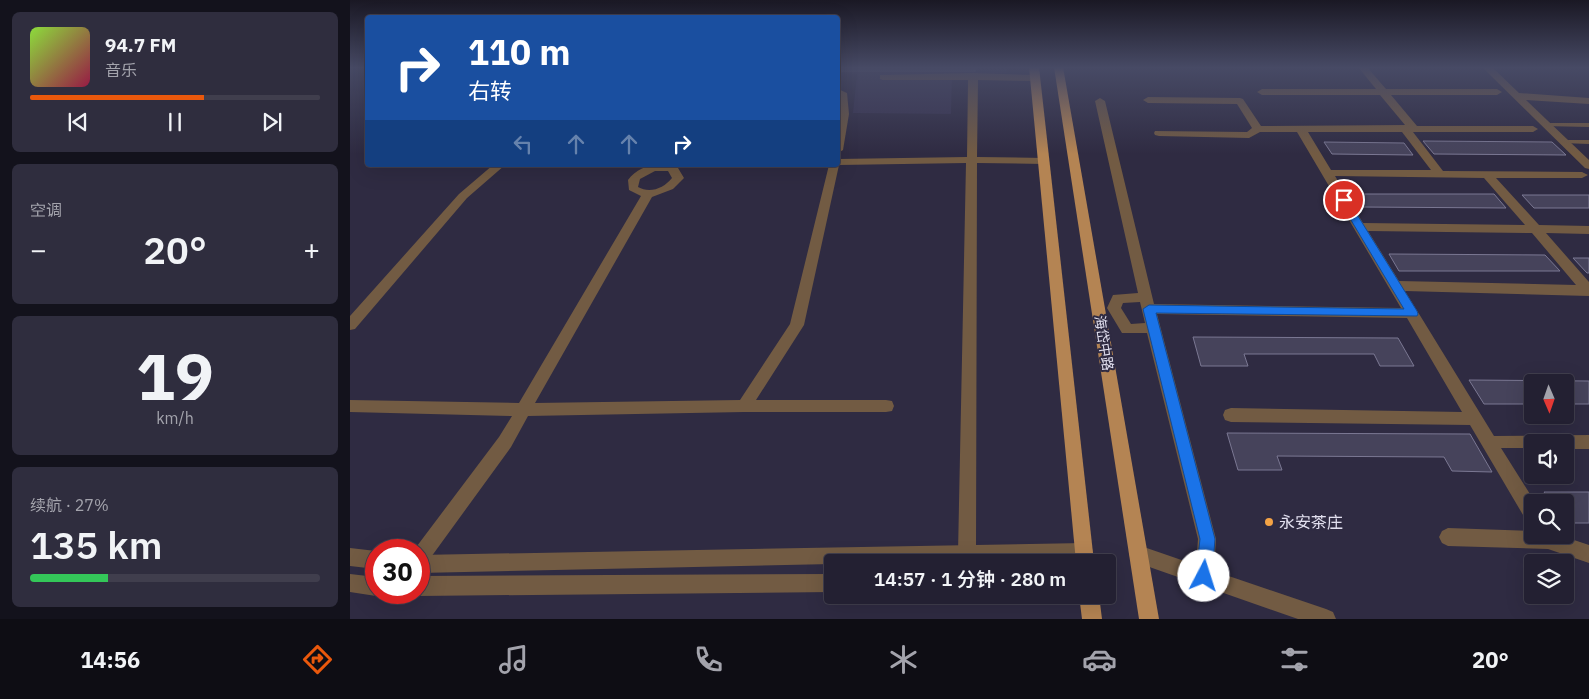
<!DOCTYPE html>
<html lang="zh">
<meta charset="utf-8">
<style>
:root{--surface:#232032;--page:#2f2d3e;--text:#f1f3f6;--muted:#a3a3ac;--line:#403e4d;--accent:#ea580c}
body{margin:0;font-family:"IBM Plex Sans","Noto Sans SC",sans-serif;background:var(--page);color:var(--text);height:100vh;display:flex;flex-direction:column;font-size:19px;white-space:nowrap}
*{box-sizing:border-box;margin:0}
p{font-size:16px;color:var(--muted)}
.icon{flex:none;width:28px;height:28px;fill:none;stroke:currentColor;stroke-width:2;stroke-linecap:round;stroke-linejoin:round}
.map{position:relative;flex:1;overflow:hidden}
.sheet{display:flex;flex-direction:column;gap:12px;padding:12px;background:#13121c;width:350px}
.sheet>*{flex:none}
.banner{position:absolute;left:15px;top:15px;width:475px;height:152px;border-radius:5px;box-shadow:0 5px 20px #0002,0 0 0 1px var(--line);background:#1a4fa0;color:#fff;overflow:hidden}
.needle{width:32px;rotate:178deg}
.buttons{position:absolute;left:1174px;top:374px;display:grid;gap:10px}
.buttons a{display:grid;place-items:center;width:50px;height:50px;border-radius:5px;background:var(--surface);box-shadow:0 5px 20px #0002,0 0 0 1px var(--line);font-size:25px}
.speed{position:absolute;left:15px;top:539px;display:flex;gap:10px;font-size:25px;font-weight:700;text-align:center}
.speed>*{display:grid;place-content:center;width:65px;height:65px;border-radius:50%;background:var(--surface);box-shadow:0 5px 20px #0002,0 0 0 1px var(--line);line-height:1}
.speed .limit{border:8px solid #d22;background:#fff;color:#111}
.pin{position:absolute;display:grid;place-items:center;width:42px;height:42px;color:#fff;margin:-21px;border:2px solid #fff;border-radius:50%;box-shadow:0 1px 5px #0007}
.me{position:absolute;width:55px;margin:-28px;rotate:5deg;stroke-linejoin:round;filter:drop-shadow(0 0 4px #0008)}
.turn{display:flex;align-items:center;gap:18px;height:105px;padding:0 20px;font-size:22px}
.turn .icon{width:65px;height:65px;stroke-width:2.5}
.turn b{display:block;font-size:35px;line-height:42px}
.lanes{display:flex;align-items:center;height:48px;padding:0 20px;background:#0003;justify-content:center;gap:25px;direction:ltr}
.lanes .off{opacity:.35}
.big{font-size:38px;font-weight:600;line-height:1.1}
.sheet .card{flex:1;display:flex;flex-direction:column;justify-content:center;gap:8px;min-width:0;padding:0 18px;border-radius:8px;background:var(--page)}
.sheet .dial{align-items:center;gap:0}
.dial b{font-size:65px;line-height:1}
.song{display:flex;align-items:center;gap:15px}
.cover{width:60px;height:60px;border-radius:8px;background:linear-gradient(135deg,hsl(90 70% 55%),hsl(340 70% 35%))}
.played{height:5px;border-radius:2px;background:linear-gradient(90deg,var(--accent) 60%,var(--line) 60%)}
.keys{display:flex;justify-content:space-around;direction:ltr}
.heat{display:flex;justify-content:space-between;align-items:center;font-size:28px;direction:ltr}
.charge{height:8px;border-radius:4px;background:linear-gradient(90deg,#34c759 27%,var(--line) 0)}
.trip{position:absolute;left:474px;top:554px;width:292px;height:50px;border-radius:5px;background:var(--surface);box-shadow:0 5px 20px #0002,0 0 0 1px var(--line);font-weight:600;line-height:50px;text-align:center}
.menu{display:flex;height:80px;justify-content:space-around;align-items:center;background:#0e0d14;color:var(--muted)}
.menu .icon{width:35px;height:35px}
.menu .on{color:var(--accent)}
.menu b{font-size:22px;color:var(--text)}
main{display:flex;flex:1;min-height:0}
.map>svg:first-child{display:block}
</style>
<main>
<section class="sheet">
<div class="card">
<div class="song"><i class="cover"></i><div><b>94.7 FM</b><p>音乐</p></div></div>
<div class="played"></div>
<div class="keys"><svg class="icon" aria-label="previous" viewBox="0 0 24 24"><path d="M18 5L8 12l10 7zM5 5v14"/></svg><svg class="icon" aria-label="pause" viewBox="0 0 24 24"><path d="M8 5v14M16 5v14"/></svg><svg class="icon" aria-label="next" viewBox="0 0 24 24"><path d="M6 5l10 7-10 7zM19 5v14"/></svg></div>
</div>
<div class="card"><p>空调</p>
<div class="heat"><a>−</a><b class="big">20°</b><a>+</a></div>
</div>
<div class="card dial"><b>19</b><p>km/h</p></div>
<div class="card"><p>续航 · 27%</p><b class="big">135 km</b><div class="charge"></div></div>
</section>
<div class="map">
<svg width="1239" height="619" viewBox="0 0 1239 619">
<rect width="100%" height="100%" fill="#2f2b42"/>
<polygon fill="#383350" points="488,67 657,67 657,73 602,73 601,114 503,113 507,74 488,73"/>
<g fill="#46435b" stroke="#7b7893">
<rect x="488" y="67" width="137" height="4"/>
<polygon points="1073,141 1202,142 1216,155 1084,154"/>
<polygon points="974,142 1054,143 1063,155 982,154"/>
<polygon points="1002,194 1144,194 1156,208 1010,207"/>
<polygon points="1172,195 1239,195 1239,208 1184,208"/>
<polygon points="1039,254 1195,255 1210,271 1049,271"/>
<polygon points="1223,258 1239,258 1239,273 1237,273"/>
<polygon points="843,337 1048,338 1064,366 1030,366 1024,354 894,354 898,366 851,366"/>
<polygon points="1119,380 1239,381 1239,404 1215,404 1215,382 1182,382 1182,404 1134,404"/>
<polygon points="877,433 1120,434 1142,472 1102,471 1094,457 927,456 932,470 888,470"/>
<polygon points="1194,492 1239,492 1239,523 1215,523 1215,502 1201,502"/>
</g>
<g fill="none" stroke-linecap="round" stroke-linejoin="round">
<g fill="#725b43" fill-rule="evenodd">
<polygon points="1196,123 1239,123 1239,127 1194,126 1193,125"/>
<polygon points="1214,140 1239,140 1239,144 1212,143 1212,141"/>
</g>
<g fill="#725b43" fill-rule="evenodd">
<path d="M1008,67h9l19,22h111l5,3 -5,3h-106l26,31h116l5,3 -5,3h-120l30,39 139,1 6,3 -6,3h-86l43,47 50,1v8l-43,-1 43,49v14l-184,-5 89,145 95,-1v14h-24v-7h-33v6h-31l34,54h-3v20l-6,-2 -56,-95 -239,-3 -6,-2 -2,-5 2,-5 6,-2 231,4 -55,-94 -250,-4 59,225 -2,32 112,38 7,3 3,7h-38l-160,-56 -7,-3 -2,-6 2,-6 7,-3 58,20 2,-26 -51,-206h-25l-15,-25 6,-13 25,-2 -43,-192 5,-3 5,3 49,203 247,4 -104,-176h-37l-11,6 -90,-2 -4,-1 -1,-2 1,-2 92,1 5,-4 -15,-24 -89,-1 -5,-3 5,-3 92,1 3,1 18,27 144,-1 -25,-30h-118l-5,-3 5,-3h114zM958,132h94l29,38h-100zM985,176l149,2 41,47 -162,-2zM1018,231l164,2 44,52 -177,-4zM790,302l5,21 -14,1 -10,-16 2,-5z"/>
<polygon points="1132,67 1142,67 1169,93 1239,98 1239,104 1176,100 1239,160 1239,169 1235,168"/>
<path d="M623,73l62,2 5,3 -5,3 -57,-1 -1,77 67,1 5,3 -5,3 -67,-1 -1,390 -2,6 -7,3 -7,-3 -2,-6 8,-390 -127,2 -35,160 -48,75h130l6,1 2,5 -2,5 -6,1h-142l-216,4 -17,31 -85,117 -7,3v-17h-5l85,-113 13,-21 -162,-4v-12l169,3 122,-207 -12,-6 -1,-10c10,-15 33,-19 50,-12l6,10 -11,11 -21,8 -117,206 205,-3 50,-76 39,-159h9v-6l129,-2 1,-77h-85l-3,-1v-4zM305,171h13l4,7c-8,10 -22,16 -34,9l2,-8z"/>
<polygon points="488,89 497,93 499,114 493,150 488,153"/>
<polygon points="143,165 155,165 117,198 5,329 0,330 0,316 109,194"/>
<polygon points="1098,528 1182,531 1182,535 1209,535 1239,545 1239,563 1198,549 1098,546 1092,543 1089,537 1092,531"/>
</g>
<g fill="#725b43" fill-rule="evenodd">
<polygon points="734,543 741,546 743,552 741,558 734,561 482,562 482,564 69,573 69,555"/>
<polygon points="0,548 26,551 26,569 0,566"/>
<polygon points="0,574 26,577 26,592 33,593 26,596 0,592"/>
<polygon points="482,574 482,592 69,596 62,592 69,592 69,576"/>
</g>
<g fill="#b48453" fill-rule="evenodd">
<polygon points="679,67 689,67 744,562 726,562"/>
<polygon points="704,67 713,67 809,619 789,619"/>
<polygon points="729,595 749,595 752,619 732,619"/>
</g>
</g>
<linearGradient id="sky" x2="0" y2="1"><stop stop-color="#1a1824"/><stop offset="0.44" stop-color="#474a65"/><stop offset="1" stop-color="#474a65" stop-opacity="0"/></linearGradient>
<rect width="1239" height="154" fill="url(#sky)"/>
<polygon fill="#1a73e8" stroke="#114b97" points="994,197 998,200 1067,311 1068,314 1067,316 806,313 865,539 862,576 859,582 854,584 848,582 846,576 850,539 793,309 799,305 1054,309 989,200"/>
<circle fill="#f4a345" stroke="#2f2b42" stroke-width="2" cx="919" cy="522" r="5"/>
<g text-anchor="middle" stroke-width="4" stroke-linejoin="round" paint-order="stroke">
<g font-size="14" fill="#e2e0ef" stroke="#2f2b42">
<text transform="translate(754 343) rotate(81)" y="5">海岱中路</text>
</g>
<g font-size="16" fill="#e2e0ef" stroke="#2f2b42" text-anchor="start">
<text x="929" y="528">永安茶庄</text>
</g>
</g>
</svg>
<div class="buttons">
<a><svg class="needle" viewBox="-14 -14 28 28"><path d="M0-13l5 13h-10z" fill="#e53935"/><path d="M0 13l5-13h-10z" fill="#a3a3ac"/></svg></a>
<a><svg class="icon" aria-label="sound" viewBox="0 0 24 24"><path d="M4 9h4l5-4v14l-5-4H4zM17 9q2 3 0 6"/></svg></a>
<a><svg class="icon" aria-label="search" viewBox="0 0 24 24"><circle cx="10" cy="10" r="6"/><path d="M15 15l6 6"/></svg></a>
<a><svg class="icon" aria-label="layers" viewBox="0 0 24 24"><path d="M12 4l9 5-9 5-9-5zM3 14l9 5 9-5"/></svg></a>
</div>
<div class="speed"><div class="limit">30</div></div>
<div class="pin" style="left:994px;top:200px;background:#d93025"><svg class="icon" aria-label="arrive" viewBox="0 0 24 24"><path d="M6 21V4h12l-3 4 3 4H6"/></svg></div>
<svg class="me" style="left:854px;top:576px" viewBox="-20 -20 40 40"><circle r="19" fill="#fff"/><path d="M0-13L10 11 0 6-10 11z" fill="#1a73e8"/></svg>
<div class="trip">14:57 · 1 分钟 · 280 m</div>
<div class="banner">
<div class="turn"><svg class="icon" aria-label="right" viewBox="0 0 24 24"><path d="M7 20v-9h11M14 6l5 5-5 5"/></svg><div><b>110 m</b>右转</div></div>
<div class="lanes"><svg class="icon off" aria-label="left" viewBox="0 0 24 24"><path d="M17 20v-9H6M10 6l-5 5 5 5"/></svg><svg class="icon off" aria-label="ahead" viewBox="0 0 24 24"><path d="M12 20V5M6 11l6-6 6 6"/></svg><svg class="icon off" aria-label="ahead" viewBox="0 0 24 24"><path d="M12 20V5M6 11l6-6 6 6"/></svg><svg class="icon" aria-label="right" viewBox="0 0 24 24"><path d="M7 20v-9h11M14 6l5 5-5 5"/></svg></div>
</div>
</div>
</main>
<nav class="menu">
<b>14:56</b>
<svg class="icon on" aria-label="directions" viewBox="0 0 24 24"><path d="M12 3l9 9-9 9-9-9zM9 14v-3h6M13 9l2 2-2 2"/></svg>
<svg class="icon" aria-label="music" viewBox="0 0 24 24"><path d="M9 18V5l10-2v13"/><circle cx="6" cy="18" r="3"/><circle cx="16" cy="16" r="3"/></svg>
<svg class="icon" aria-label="phone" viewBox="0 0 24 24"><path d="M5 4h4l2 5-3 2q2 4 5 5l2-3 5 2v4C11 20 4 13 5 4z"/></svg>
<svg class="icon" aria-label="climate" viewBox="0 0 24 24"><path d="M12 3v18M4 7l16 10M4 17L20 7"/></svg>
<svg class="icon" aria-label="car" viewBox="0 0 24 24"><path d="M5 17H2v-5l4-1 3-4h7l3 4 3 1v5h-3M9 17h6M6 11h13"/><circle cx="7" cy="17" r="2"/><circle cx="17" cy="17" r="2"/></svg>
<svg class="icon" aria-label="filters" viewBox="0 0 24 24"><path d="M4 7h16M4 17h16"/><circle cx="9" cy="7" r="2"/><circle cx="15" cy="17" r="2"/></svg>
<b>20°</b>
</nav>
